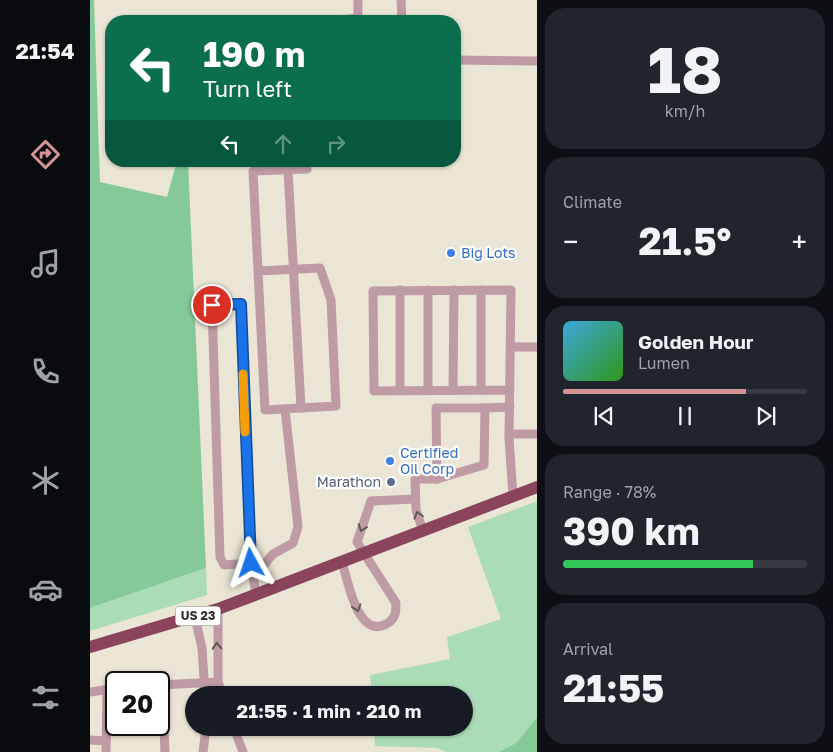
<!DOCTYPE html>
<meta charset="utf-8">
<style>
:root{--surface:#171b24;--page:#20242c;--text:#f1f3f6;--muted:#9ea1a6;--line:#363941;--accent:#d49496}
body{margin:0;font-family:"Golos Text",sans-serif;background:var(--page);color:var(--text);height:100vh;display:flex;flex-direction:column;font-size:19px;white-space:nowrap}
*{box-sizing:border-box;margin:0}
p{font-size:16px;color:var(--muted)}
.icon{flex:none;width:28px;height:28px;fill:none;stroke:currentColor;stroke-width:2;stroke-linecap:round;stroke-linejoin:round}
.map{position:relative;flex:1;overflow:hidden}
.drawer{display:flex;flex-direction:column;gap:8px;padding:8px;background:#0d0f14;width:296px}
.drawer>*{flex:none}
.guide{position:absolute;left:15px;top:15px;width:356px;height:152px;border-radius:20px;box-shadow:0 1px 4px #0004;background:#0b6e4f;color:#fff;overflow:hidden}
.speed{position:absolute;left:15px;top:671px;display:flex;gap:10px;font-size:25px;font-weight:700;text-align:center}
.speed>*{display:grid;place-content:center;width:65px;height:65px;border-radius:50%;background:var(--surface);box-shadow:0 1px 4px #0004;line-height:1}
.speed .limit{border:2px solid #111;border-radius:8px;background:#fff;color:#111}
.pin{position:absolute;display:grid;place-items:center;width:42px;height:42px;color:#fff;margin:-21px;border:2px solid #fff;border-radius:50%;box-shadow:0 1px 5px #0007}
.me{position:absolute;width:55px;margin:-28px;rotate:355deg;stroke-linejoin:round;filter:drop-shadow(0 0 4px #0008)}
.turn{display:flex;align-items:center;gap:18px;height:105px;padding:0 15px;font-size:22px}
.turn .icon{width:65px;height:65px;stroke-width:2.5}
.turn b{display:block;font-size:35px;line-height:42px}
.lanes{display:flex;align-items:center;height:48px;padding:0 15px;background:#0003;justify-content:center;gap:25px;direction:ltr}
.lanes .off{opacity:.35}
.big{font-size:38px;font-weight:700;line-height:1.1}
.drawer .card{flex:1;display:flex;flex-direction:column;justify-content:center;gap:8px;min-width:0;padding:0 18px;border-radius:20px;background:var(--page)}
.drawer .dial{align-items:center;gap:0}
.dial b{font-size:65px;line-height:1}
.song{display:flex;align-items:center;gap:15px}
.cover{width:60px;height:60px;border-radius:8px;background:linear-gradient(135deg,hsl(200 70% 55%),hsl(110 70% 35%))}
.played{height:5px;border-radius:2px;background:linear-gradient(90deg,var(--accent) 75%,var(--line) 75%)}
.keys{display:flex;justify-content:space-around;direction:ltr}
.heat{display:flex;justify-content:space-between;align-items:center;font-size:28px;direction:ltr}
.charge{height:8px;border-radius:4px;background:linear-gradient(90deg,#34c759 78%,var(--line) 0)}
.trip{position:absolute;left:95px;top:686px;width:288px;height:50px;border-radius:25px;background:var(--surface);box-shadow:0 1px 4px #0004;font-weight:700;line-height:50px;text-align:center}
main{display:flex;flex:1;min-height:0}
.dock{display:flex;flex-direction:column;width:90px;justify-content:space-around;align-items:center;background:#090b0e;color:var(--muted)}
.dock .icon{width:35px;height:35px}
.dock .on{color:var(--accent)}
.dock b{font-size:22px;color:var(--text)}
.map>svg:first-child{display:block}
</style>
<main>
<nav class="dock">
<b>21:54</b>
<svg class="icon on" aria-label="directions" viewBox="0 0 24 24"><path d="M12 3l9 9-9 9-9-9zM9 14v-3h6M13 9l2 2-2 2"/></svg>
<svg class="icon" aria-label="music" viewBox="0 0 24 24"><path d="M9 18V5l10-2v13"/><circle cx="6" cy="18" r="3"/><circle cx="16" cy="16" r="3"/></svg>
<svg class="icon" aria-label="phone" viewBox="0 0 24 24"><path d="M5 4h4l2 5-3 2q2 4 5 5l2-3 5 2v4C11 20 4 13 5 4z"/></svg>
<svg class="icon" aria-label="climate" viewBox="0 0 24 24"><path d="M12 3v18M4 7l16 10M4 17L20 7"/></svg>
<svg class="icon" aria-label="car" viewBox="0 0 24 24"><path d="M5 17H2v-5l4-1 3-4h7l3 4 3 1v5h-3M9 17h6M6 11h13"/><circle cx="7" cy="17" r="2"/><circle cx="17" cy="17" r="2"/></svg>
<svg class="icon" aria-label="filters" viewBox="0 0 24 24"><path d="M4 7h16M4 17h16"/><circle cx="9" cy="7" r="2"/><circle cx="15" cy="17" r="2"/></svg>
</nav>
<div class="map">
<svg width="447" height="752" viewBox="0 0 447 752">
<rect width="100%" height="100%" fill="#eae5d4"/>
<g fill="#aadcb7">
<polygon points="447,501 447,717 426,743 409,752 356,752 347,748 285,746 284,728 374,728 374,695 282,695 280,675 360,659 357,637 411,619 378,527"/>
<polygon points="116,568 117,595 0,631 0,608"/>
</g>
<g fill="#86c999">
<polygon points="0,0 4,0 10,182 77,197 87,161 98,161 116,568 0,608"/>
<polygon points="447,717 447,752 409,752 426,743"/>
</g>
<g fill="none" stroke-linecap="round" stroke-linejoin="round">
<g stroke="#be9ba5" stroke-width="9">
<polyline points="311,0 312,21"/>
<polyline points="268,18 268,0"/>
<polyline points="239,21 268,18 277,21"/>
<polyline points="365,60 447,61"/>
<polyline points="198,170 211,408"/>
<polyline points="168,271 230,268 241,300 246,406 175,410 163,171 217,169"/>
<polyline points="310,290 310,390"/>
<polyline points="338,290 338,390"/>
<polyline points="421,347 447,347"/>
<polyline points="363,390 364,290"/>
<polyline points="391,390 391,290"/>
<polyline points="420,390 284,391 283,291 421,290 419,438 423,496"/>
<polyline points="419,434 447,434"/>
<polyline points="347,479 346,408 395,408"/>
<polyline points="333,531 326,510 325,479 347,479 394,465 395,408 420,407"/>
<path d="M252,562c6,19 16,80 46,61 8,-5 8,-12 8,-20l-39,-61 14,-41 44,-2"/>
<polyline points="161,563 134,565 130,557 122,305 151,303 160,553 166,595"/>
<polyline points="163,578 183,554 203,543 208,527 195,409"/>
<polyline points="128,609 128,682 133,695"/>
<polyline points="105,617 112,648 115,695"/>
<polyline points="69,685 128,682"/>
<polyline points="72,685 75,752"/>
<polyline points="0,692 26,688"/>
<polyline points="144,728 153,752"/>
<polyline points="0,740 16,741"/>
<polyline points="16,752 17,689"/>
<polyline points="113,752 116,728"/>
</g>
<polyline stroke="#8a455c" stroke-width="12" points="0,647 128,609 447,487"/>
</g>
<defs><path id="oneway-chevron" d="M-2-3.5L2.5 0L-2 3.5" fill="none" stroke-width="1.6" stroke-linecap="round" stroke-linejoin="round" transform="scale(1.25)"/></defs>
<g stroke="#645756">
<use href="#oneway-chevron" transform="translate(328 515) rotate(-106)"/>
<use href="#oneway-chevron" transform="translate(272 528) rotate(110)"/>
<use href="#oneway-chevron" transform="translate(267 608) rotate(71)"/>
<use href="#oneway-chevron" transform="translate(127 646) rotate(-92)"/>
</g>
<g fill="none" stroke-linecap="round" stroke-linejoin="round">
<g stroke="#114b97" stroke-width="12">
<polyline id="route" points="122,305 151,304 161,563"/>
</g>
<use href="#route" stroke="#1a73e8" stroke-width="9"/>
<polyline stroke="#f59e0b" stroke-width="9" points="153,374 155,432"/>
</g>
<g fill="#3f7fe0" stroke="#fff" stroke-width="2">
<circle cx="361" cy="253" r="5"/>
<circle cx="300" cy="461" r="5"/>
</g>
<circle fill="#5c6f8a" stroke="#fff" stroke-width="2" cx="301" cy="482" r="5"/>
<g text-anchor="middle" stroke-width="4.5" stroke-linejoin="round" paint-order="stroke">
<rect fill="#fff" stroke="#71706b" stroke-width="1" x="85.5" y="606.5" width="45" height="19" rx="4"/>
<g font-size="12" font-weight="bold" fill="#34322c">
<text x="108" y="620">US 23</text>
</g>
<g font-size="14" fill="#366cbe" stroke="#fff" text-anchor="start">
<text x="371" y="258">Big Lots</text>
<text x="310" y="458">Certified<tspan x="310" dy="16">Oil Corp</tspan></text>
</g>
<g font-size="14" fill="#4e5e75" stroke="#fff" text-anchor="end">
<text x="291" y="487">Marathon</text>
</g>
</g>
</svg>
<div class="speed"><div class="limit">20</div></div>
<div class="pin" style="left:122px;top:305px;background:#d93025"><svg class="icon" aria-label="arrive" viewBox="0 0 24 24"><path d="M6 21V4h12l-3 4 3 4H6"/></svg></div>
<svg class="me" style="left:161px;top:563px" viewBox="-20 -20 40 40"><path d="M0-17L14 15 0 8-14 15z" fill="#1a73e8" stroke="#fff" stroke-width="4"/></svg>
<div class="trip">21:55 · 1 min · 210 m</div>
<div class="guide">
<div class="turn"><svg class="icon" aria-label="left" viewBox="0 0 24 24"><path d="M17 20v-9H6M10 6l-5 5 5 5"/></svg><div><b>190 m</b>Turn left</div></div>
<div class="lanes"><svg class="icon" aria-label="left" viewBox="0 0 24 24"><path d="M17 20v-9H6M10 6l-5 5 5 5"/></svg><svg class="icon off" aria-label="ahead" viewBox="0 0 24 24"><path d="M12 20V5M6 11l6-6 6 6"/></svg><svg class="icon off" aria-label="right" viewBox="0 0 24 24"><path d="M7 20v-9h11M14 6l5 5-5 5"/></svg></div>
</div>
</div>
<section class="drawer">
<div class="card dial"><b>18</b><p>km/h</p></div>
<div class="card"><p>Climate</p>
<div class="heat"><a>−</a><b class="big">21.5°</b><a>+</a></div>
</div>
<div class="card">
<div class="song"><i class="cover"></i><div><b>Golden Hour</b><p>Lumen</p></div></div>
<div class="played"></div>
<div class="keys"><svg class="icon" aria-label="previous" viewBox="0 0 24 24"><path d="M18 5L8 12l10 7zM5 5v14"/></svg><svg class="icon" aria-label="pause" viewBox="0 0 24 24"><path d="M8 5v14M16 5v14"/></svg><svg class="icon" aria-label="next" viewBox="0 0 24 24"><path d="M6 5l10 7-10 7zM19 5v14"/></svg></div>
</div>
<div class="card"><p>Range · 78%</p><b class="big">390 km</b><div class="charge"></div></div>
<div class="card"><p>Arrival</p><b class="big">21:55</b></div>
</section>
</main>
